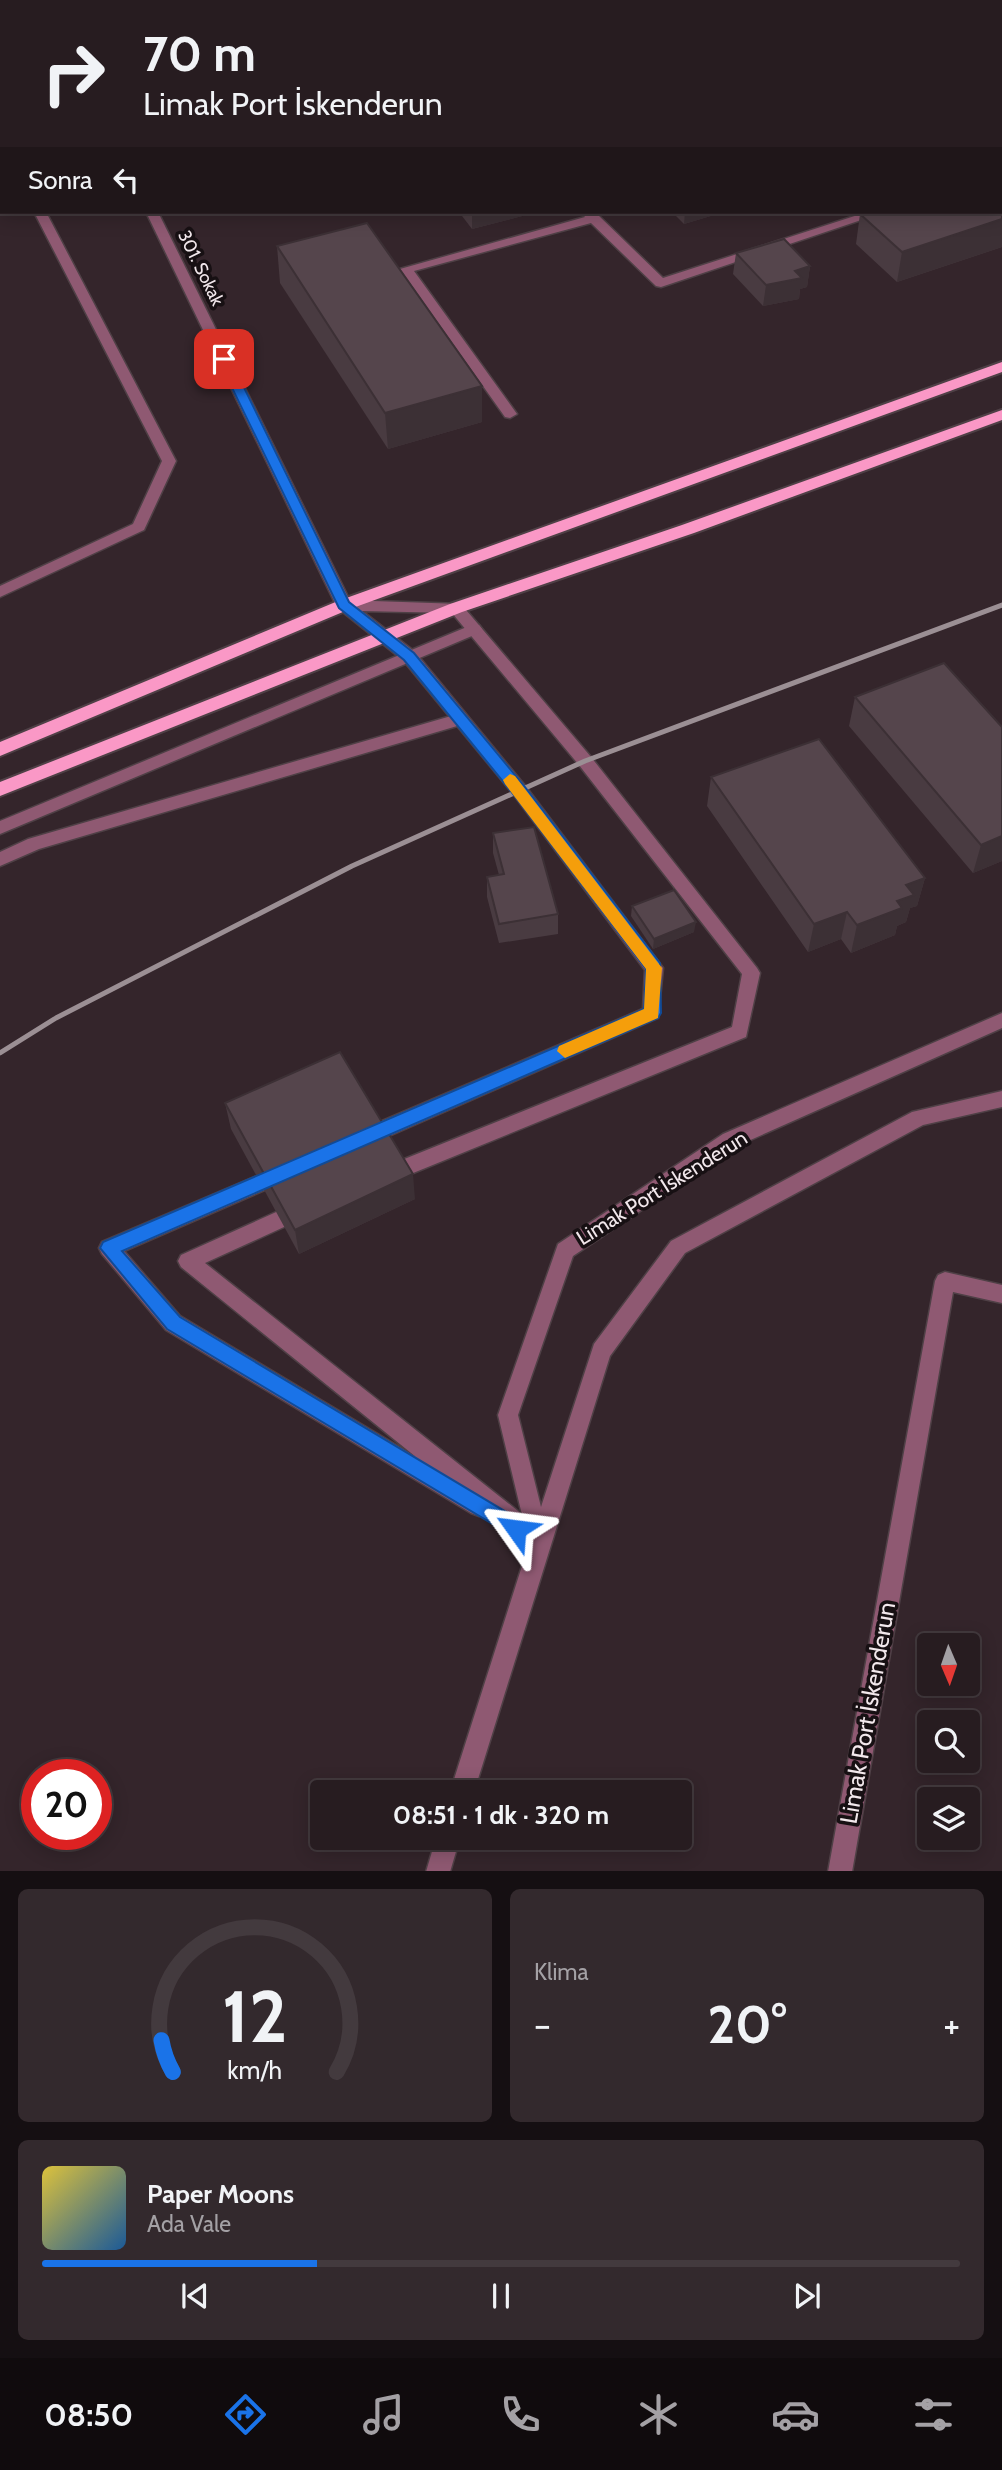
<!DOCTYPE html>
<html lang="tr">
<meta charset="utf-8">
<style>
:root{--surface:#271c20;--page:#33292d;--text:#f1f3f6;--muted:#a4a1a5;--line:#433a3e;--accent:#1a73e8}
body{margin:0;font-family:Cabin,sans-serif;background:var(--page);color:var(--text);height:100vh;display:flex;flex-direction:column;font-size:26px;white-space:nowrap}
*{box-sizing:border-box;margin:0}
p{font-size:23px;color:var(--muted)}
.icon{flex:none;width:38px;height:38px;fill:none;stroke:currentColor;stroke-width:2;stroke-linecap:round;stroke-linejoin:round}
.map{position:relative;height:1871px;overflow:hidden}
.drawer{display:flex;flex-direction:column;gap:18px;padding:18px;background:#150f12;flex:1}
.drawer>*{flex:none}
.guide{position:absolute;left:0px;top:0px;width:1003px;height:214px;box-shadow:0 4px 18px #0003,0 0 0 2px var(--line);background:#271c20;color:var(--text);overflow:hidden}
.needle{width:46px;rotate:178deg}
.controls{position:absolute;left:917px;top:1633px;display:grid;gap:14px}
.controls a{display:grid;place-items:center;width:63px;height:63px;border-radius:7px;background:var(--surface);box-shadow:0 4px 18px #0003,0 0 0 2px var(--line);font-size:35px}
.speed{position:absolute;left:21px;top:1759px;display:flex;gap:14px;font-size:35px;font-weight:700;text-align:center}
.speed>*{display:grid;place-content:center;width:91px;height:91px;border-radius:50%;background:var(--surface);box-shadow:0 4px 18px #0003,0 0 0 2px var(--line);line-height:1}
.speed .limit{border:10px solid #d22;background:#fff;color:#111}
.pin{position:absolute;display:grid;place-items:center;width:60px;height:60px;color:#fff;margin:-30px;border-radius:14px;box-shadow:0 4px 10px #0006}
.me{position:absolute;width:77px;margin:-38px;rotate:301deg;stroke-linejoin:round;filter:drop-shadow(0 0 5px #0008)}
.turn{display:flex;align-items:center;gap:24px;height:147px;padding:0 28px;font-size:32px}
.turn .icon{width:91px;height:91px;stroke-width:2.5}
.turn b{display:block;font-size:49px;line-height:60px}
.then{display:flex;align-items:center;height:66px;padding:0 28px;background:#0003;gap:14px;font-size:26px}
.big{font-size:52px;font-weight:700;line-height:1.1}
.drawer .widget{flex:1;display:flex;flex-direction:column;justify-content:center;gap:10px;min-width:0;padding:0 24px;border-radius:10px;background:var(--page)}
.drawer .dial{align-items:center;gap:0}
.dial svg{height:182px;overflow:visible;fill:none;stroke:var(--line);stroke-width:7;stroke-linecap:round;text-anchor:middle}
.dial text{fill:var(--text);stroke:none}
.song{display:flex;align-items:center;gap:21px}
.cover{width:84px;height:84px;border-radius:10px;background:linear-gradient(135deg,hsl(50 70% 55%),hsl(210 70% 35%))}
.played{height:7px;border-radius:4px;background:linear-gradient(90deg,var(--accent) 30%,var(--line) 30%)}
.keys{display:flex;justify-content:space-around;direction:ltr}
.heat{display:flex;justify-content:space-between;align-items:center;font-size:38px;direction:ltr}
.drawer .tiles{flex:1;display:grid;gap:18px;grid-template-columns:1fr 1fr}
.widget:last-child{grid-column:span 2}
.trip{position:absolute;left:310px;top:1780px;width:382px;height:70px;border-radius:7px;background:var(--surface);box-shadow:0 4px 18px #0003,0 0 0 2px var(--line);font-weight:700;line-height:70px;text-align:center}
.menu{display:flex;height:112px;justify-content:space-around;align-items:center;background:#100b0d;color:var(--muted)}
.menu .icon{width:49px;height:49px}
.menu .on{color:var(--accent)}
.menu b{font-size:32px;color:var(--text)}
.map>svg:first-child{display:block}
</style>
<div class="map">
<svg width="1002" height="1872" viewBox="0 0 1002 1872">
<rect width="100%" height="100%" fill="#34252b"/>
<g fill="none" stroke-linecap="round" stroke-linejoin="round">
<g stroke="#4f4046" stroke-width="3">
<g id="service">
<polygon points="398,0 410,0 410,2 399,2"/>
<polygon points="501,0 518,0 500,2"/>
<polygon points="671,0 683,0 684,2 673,2"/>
<polygon points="947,0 959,0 960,2 949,2"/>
<rect x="1001" y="35" width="1" height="7"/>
<polygon points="0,131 2,132 2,143 0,142"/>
<rect x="1001" y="167" width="1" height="8"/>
<polygon points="34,212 46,212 176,461 144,530 0,597 0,586 133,524 162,461"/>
<polygon points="581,212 594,212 598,215 663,278 867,212 885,212 661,287 656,286 591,223 414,271 517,414 510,418 505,417 400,269 585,217"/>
<polygon points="344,600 461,604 591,757 757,968 760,973 746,1037 396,1180 389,1182 382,1180 379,1174 382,1168 732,1027 742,974 579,765 452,613 362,611 415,652 526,787 663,968 658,1018 373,1143 366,1145 359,1143 357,1137 359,1131 643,1009 645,970 514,795 403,660 339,609 336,605"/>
<polygon points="283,1165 290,1167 293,1173 290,1179 124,1251 180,1316 416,1457 181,1267 178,1261 181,1255 294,1204 301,1201 308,1204 311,1210 308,1216 205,1263 547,1534 550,1542 547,1550 539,1553 531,1550 486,1513 479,1516 471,1513 166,1330 102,1254 99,1248 102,1242"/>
</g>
</g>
<g stroke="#4f4046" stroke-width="3">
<g id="minor">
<polygon points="474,624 479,625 482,629 479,633 0,834 0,821"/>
<polygon points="458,714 464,716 466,720 464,724 39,849 0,866 0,852 28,839"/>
</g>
</g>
<g stroke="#4f4046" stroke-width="3">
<g id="tertiary">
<polygon points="42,0 54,0 54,2 43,2"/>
<polygon points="146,212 158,212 352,605 349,609 344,610 336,605"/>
<polygon points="1002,1013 1002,1028 737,1146 573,1256 518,1415 541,1507 594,1344 671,1241 912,1112 1002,1091 1002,1107 923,1125 685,1253 610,1356 474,1792 450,1792 529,1544 498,1415 558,1244 723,1134"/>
<polygon points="945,1272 1002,1285 1002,1303 953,1292 852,1872 828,1872 935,1281 938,1275"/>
<polygon points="436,1838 460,1838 450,1872 426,1872"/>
</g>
</g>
<g stroke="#4f4046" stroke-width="4">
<g id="trunk">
<polygon points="1002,362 1002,372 350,609 0,756 0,742 338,601"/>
<polygon points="1002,410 1002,420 694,533 462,612 0,796 0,782 450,604 682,525"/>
</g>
</g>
<use href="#service" fill="#8f5972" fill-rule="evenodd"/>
<use href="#minor" fill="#8f5972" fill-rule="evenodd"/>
<use href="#tertiary" fill="#8f5972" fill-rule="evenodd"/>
<use href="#trunk" fill="#fa98c6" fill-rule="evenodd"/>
<polyline stroke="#9b8f94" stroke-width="5" points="0,1053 56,1018 352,866 585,761 1002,605"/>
</g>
<g fill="#493b41">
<polygon points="757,0 933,0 933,2 759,2"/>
<polygon points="1002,200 1002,247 897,282 856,244 860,214"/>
<polygon points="459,212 526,212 526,215 472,229"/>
<polygon points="672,212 724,212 684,224"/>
<polygon points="277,246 482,422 388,449 280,283"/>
<polygon points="736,253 810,266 807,287 800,289 799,299 763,306 733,274"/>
<polygon points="855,697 1002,727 1002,861 973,873 849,726"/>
<polygon points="711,777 925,878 917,906 910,908 906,922 897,926 895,935 851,953 841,939 808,952 707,806"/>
<polygon points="493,833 558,914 558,934 499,943 487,897 487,877 499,875 493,853"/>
<polygon points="632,906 694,932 653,949 631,916"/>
<polygon points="225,1103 415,1199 299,1254 231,1129"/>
</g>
<g fill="#3c3035">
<polygon points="910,0 933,0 933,2 903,2"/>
<polygon points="1001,104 1002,104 1002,131 1001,132"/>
<polygon points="472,212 526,212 526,215 472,229"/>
<polygon points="685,212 724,212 684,224"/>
<polygon points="1002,219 1002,247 897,282 902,252"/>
<polygon points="810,266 807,287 800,289 799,299 763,306 766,285 795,271"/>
<polygon points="482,386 482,422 388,449 385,413"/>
<polygon points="1002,836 1002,861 973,873 981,845"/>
<polygon points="925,878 917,906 910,908 906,922 897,926 895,935 851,953 857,925 897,901 906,885"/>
<polygon points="847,912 841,939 808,952 814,924"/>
<polygon points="696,922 694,932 653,949 654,939"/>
<polygon points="413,1174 415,1199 299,1254 295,1230"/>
</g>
<g fill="#55454c" stroke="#3c3035" stroke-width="2">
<polygon points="591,0 658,0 660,2 584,2"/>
<polygon points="792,0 910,0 903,2 794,2"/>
<polygon points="1001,44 1002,45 1002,104 1001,104"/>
<polygon points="1001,199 1002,200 1002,219 902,252 860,214 868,212 1001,212"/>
<polygon points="367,223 482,386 385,413 277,246"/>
<polygon points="784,239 810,266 795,271 802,278 766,285 736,253"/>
<polygon points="944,663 1002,727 1002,836 981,845 855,697"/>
<polygon points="819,739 925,878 906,885 914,895 897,901 902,908 857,925 847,912 814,924 711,777"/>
<polygon points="534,827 558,914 499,924 487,877 504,874 493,833"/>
<polygon points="674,890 696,922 654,939 632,906"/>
<polygon points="340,1052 413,1174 295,1230 225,1103"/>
</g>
<polygon fill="#1a73e8" stroke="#114b97" stroke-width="2" points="219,356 230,359 349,602 414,653 525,787 660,963 661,1013 658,1018 122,1251 180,1317 523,1522 526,1529 523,1536 516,1538 167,1329 100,1248 103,1242 644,1009 646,969 514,795 404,660 339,608 218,359"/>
<polygon fill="#f59e0b" points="510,774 515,776 662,968 658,1018 565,1058 557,1051 559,1046 644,1009 646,969 505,784 503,780"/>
<g text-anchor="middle" stroke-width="7" stroke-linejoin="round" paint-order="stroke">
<g font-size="18" fill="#f2e8ec" stroke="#171013">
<text transform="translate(201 268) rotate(64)" y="6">301. Sokak</text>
</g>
<g font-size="21" fill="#f2e8ec" stroke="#171013">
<text transform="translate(662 1188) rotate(-32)" y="7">Limak Port İskenderun</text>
</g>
<g font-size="24" fill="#f2e8ec" stroke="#171013">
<text transform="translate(868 1713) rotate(-80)" y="8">Limak Port İskenderun</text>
</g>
</g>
</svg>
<div class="controls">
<a><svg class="needle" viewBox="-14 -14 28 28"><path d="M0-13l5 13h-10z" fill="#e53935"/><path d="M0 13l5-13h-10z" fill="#a4a1a5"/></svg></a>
<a><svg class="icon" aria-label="search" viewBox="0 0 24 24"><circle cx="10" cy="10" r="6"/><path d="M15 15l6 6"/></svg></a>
<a><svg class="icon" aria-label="layers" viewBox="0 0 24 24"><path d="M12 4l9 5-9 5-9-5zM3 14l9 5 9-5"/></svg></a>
</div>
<div class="speed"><div class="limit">20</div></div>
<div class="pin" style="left:224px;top:359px;background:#d93025"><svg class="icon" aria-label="arrive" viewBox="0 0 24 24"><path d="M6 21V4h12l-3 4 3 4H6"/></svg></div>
<svg class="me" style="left:516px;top:1529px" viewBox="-20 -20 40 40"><path d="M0-17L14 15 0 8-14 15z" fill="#1a73e8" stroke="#fff" stroke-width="4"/></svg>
<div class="trip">08:51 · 1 dk · 320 m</div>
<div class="guide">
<div class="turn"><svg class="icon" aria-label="right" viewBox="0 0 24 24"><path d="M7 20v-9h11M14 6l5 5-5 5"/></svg><div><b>70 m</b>Limak Port İskenderun</div></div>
<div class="then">Sonra<svg class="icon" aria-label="left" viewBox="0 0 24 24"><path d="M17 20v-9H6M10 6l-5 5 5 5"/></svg></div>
</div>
</div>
<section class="drawer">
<div class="tiles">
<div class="widget dial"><svg viewBox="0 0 100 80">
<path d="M14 69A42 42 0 1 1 86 69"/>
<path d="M14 69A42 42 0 0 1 9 55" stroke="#1a73e8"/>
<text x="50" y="56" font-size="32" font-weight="700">12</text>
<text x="50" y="72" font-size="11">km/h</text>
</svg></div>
<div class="widget"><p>Klima</p>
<div class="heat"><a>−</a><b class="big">20°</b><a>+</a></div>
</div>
<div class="widget">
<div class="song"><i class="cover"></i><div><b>Paper Moons</b><p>Ada Vale</p></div></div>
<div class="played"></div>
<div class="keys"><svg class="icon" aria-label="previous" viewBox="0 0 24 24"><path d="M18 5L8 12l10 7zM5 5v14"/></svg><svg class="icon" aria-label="pause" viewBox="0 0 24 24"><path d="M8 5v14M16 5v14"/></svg><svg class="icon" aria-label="next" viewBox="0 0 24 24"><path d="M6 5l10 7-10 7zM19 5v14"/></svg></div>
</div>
</div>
</section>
<nav class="menu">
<b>08:50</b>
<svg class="icon on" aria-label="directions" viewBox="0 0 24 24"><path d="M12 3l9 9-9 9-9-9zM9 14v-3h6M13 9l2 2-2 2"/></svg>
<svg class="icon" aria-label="music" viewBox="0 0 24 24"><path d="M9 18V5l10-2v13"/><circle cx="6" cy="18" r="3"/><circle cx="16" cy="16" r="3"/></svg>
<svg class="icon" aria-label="phone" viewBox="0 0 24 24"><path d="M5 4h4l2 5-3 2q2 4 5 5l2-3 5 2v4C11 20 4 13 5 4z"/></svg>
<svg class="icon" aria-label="climate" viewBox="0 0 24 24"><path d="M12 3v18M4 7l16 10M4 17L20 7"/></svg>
<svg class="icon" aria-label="car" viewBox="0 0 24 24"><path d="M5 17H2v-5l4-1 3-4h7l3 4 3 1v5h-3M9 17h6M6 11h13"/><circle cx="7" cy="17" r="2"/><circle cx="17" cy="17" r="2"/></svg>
<svg class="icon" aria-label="filters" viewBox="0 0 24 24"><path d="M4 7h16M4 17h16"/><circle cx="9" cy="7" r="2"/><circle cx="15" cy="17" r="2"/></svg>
</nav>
